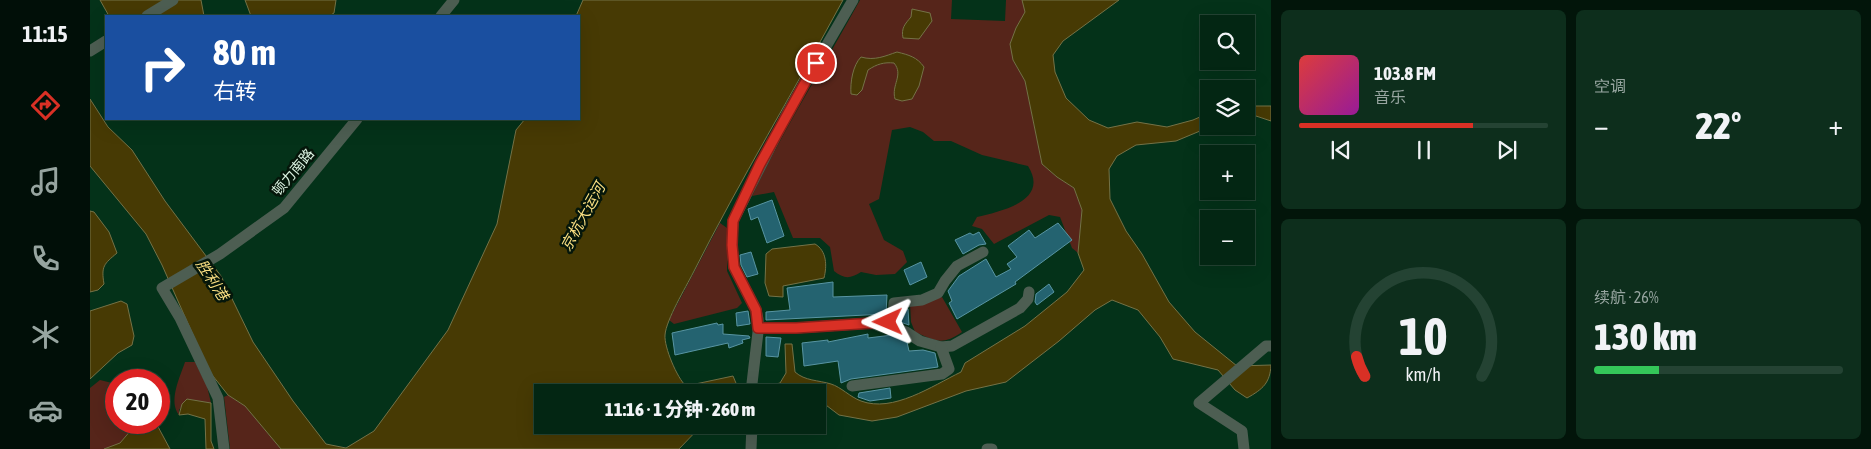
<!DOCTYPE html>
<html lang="zh">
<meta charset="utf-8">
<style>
:root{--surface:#032613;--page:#0d2e1c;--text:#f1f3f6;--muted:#97a5a0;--line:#244333;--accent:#d93025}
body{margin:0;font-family:"Asap Condensed","Noto Sans SC",sans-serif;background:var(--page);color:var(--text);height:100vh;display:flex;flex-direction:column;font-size:19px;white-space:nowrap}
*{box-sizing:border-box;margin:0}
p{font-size:16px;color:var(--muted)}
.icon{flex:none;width:28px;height:28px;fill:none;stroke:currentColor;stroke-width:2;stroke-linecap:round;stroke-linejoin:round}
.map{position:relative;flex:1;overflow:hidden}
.drawer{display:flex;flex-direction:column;gap:10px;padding:10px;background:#02150a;width:600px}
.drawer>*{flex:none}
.hud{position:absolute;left:15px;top:15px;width:475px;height:105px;border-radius:0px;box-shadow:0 5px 20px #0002,0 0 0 1px var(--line);background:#1a4fa0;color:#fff;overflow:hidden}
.buttons{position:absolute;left:1110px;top:15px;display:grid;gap:10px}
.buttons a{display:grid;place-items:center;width:55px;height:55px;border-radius:0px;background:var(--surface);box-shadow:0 5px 20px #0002,0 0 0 1px var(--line);font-size:25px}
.speed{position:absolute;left:15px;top:369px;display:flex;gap:10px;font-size:25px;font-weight:700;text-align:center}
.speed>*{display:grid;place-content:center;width:65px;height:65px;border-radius:50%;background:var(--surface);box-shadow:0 5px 20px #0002,0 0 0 1px var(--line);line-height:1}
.speed .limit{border:8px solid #d22;background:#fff;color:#111}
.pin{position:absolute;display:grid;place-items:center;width:42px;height:42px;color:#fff;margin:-21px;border:2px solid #fff;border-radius:50%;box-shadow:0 1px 5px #0007}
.me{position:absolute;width:55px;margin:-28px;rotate:269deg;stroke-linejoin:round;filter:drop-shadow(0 0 4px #0008)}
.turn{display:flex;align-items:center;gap:18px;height:105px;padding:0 25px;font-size:22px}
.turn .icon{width:65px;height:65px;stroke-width:2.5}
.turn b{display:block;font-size:35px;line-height:42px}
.big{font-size:38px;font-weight:800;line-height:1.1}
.drawer .card{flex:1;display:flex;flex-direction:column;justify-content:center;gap:8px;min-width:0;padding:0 18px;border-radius:8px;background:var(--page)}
.drawer .dial{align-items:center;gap:0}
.dial svg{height:130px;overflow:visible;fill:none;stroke:var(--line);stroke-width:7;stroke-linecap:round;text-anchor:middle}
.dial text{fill:var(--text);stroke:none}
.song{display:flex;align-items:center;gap:15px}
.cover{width:60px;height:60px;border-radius:8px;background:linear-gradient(135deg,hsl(0 70% 55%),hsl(300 70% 35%))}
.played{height:5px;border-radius:2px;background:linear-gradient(90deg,var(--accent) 70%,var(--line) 70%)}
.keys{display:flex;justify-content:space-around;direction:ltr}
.heat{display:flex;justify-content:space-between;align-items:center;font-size:28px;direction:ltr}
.charge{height:8px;border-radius:4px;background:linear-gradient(90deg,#34c759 26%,var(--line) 0)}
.drawer .tiles{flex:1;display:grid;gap:10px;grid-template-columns:repeat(2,1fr)}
.trip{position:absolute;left:444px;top:384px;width:292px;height:50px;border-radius:0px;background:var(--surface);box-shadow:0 5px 20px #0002,0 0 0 1px var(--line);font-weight:800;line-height:50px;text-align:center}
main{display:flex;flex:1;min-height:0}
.menu{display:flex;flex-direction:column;width:90px;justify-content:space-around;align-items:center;background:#010f08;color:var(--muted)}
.menu .icon{width:35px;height:35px}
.menu .active{color:var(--accent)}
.menu b{font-size:22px;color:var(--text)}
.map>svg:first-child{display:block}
</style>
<main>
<nav class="menu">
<b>11:15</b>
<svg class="icon active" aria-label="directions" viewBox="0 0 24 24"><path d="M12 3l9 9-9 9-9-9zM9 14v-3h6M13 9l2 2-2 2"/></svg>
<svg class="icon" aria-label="music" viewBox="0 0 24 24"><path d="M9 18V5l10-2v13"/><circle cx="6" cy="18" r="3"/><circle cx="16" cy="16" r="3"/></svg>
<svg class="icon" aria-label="phone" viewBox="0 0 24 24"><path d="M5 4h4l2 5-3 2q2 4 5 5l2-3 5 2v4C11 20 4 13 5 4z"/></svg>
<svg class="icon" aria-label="climate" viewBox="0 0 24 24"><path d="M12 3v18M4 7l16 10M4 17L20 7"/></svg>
<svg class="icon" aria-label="car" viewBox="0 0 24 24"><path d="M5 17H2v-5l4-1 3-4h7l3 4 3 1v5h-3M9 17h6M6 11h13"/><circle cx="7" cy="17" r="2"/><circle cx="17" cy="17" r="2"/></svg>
</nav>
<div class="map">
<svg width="1181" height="449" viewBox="0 0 1181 449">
<rect width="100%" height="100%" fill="#043219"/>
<g fill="#56251a">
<path d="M770,0h92l-1,19 54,2 1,-21h16l4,12 -10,16 -3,32 12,21 17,83 15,13 17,11 8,22 -4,43 -6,-5 -12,-31 -11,-2 -55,29 -12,-15 -10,-3 5,-9c24,-6 73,-16 51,-51l-46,-11 -31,-14h-17l-11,-9 -13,-5 -18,3 -13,69 -10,5 15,36 19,11 4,11 -12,12 -19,1 -15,-3c-11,7 -17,7 -27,-1l-4,-24 -10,-9h-27l-19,-46 -22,4c32,-68 72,-130 108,-196z"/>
<polygon points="630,223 637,228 637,271 652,303 647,308 584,324 579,320"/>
<path d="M852,297l20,35c-20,14 -26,9 -47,0l-4,-10 -1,-18z"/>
<path d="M95,362h10l12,24 4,17 -24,-4 -8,11v5c-11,-14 1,-38 6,-53z"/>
<polygon points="10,380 26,384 26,422 55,423 32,449 0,449 0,388"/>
<polygon points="138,395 155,406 191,449 140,449 134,397"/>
</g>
<g fill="#473a04" stroke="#747247">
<polygon points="10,0 111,0 114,16 19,16"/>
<polygon points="155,0 246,0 244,13 239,16 161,16"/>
<path d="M493,0h260c-49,91 -103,180 -150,273 -7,14 -27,47 -28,62 -1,12 12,43 21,51l47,-10 5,12 6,4 36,-9 6,-10 -1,-29h7l3,28c10,9 23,8 36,12 10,3 19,13 30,17 32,12 71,-15 100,-29l4,-9 60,-37 42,-34 17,-22 -6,-17 4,-43 -8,-22 -17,-11 -15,-13 -17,-83 -12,-21 -3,-16 6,-16 9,-16 -3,-12h97l-56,41 -10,14 2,17 11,26 23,22 19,8 29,-6 30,5 26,-7 16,-7v13h3l-36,15 -40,4 -19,11 -8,13 1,30 16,32 16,23 27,48 26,30 42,34 34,-1c-1,18 -8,24 -24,33l-12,-8 -17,-20 -45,-11 -13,-22 -22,-27 -26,-10 -17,10 -36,31 -53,41 -40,9 -69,26 -25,4 -33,-6 -21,-16v-7h-276v33h160l-23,24h-398l-36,-43 -17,-11 -19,-24 -47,-106 -16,-31 -56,-68v-67l18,28 24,23 33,51 56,75 32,66 40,59 33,43 20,4 28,-17 74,-101 49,-106 19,-94 9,-11h54v-103h-3z"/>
<path d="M822,9l18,4 2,8 -13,18 -16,-1c-2,-10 2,-14 8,-21z"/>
<path d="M807,52c12,3 20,5 27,15l-5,19 -7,13 -10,2 -7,-2c-4,-14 9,-24 -1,-36 -10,-1 -17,1 -26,7l-6,20 -5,5 -6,-1c-1,-12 2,-29 10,-37 14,4 24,-1 36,-5z"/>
<polygon points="1156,106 1181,106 1181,121 1166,116 1156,116"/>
<path d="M0,211l4,1 15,20 8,21c-13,11 -16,13 -13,31l-6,6 -8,2z"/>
<path d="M725,244c12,7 12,22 9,34l-41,8v11l-14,-1 -4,-13 1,-29 6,-5z"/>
<polygon points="31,301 37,304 44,336 42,345 28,353 0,379 0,311"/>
<polygon points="97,399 121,403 121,441 124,449 116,449 115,419 98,414 89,415 92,404"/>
<polygon points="48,422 66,423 80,449 14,449 30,443"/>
</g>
<g fill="#246370" stroke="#5895a3">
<polygon points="682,200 694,236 677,243 668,217 661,220 658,209"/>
<polygon points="968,223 982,240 925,282 926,284 867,319 859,303 862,301 858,291 869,276 896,259 906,277 921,269 917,264 927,257 918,246 939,230 945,238"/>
<polygon points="889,232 896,244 889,245 873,254 865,240 880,233 883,235"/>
<polygon points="661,252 668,274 657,277 651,265 650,255"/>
<polygon points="831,262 837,277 820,285 814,270"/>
<polygon points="743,282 743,297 797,295 796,314 676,320 676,312 700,310 697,288"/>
<polygon points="959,284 964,292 947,305 945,302 946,294"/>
<polygon points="818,309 819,325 810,322 811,310"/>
<polygon points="658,311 660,324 647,326 646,313"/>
<polygon points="627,323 628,325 633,324 633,334 659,336 660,338 652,340 653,343 639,348 638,343 585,355 582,333"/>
<polygon points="778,334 778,338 802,335 817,342 819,351 833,350 845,353 848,367 761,379 751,383 748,361 714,366 712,343 738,340 738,342"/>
<polygon points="676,337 691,338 688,357 676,356"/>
<polygon points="800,388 801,398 780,401 768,397 769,393"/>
</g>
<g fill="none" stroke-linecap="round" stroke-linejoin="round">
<g stroke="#4d5e52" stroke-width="11">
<polyline points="57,16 83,0"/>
<polyline points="351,16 364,0"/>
<polyline points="0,51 16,41"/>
<polyline points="798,322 804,328 816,332 830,341 851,347 862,346 930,308 938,299 939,292"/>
<polyline points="668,328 706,328 798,322 803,319 804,303 832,300 848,293 855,281 867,266 893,252"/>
<polyline points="762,386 852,374 859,369 851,347"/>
<polyline points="661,392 668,332 668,319 666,310 644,267 642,245 643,221 699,110 763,0"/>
<polyline points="134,449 128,398 90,318 72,288 130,254 194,208 267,119"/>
<polyline points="661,449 662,425"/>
<polyline points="897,449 902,449"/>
<polyline points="1154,449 1152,431 1109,403 1176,346 1181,346"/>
</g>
</g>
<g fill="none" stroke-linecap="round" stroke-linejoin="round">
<g stroke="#8d1f18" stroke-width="12">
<polyline id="route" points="726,63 670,164 643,221 642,245 644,267 666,310 668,328 706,328 798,322"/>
</g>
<use href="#route" stroke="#d93025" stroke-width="9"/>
</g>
<g text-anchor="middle" stroke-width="5" stroke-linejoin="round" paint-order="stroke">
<g font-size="14" fill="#ddf4e3" stroke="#05160a">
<text transform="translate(203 172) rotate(-50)" y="5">顿力南路</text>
</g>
<g font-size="15" font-style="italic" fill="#fadf82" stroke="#05160a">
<text transform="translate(493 217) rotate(-61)" y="5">京杭大运河</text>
<text transform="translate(122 280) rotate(57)" y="5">胜利港</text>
</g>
</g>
</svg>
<div class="buttons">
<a><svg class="icon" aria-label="search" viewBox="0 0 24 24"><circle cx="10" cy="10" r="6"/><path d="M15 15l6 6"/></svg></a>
<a><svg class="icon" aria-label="layers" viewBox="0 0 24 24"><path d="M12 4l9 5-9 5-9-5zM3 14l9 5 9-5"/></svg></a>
<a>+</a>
<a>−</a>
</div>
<div class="speed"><div class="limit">20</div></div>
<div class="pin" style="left:726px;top:63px;background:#d93025"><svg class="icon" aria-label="arrive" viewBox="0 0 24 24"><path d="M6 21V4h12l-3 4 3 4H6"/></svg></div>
<svg class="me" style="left:798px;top:322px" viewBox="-20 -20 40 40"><path d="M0-17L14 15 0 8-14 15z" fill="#d93025" stroke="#fff" stroke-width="4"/></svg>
<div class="trip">11:16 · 1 分钟 · 260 m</div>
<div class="hud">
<div class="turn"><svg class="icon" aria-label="right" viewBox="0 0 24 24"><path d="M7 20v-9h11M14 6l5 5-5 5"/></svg><div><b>80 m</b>右转</div></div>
</div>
</div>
<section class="drawer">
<div class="tiles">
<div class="card">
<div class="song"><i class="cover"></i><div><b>103.8 FM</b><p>音乐</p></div></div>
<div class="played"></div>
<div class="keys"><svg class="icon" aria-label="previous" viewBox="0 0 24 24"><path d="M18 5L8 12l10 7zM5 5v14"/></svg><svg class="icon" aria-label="pause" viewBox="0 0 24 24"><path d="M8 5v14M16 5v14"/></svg><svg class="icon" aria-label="next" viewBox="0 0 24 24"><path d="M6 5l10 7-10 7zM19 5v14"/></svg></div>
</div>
<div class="card"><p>空调</p>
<div class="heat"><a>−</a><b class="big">22°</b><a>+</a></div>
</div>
<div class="card dial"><svg viewBox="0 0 100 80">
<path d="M14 69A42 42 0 1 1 86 69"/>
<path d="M14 69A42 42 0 0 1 9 57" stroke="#d93025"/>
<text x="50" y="56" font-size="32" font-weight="700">10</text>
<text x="50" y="72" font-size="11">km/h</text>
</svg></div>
<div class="card"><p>续航 · 26%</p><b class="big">130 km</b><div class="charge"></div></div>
</div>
</section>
</main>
